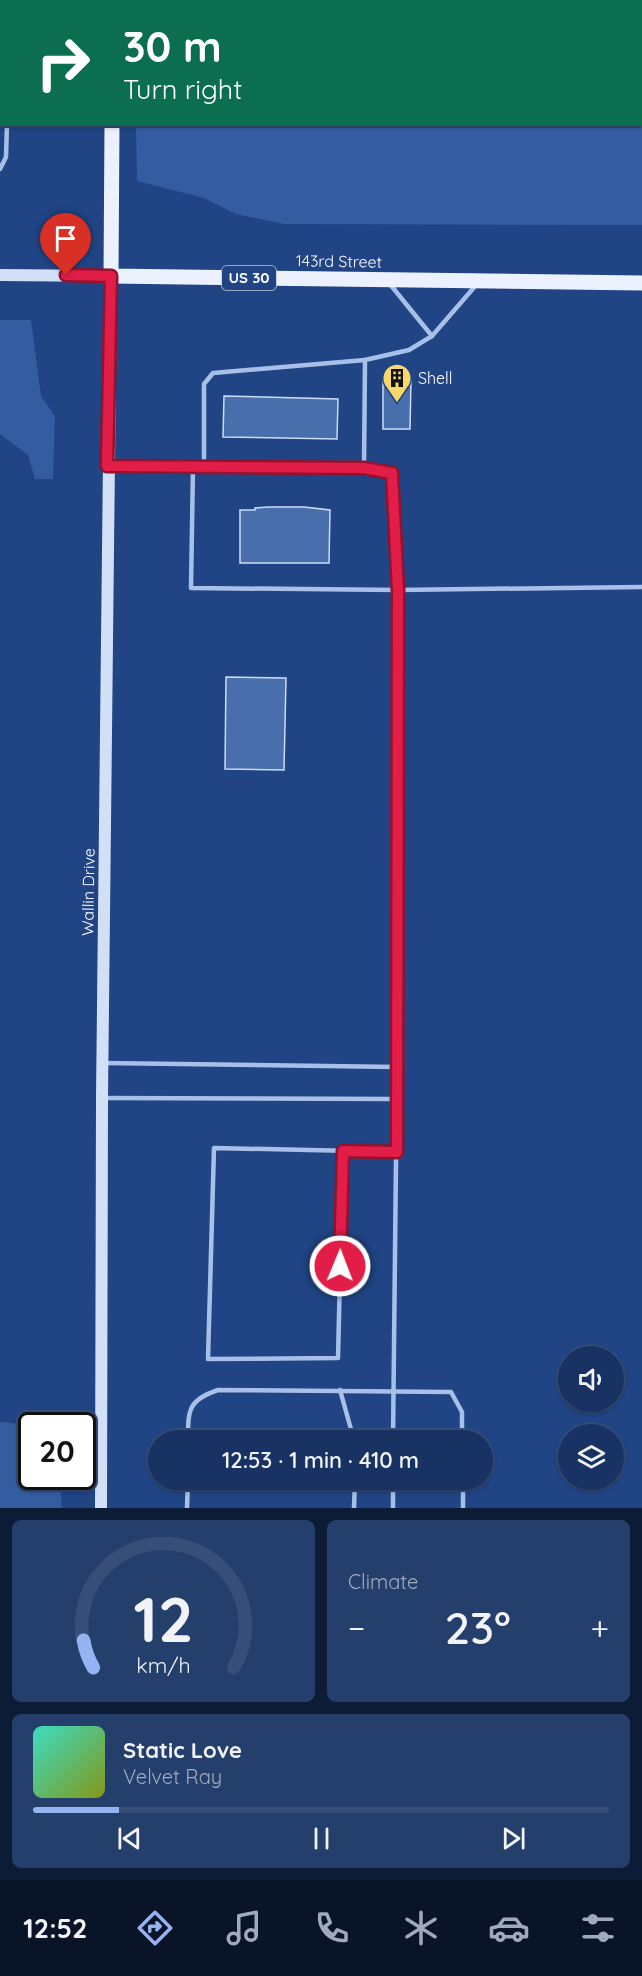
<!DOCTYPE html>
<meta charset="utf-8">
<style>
:root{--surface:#183363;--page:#253f6c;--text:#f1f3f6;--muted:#9faabe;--line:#364e78;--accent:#95b2f1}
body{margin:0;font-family:Quicksand,sans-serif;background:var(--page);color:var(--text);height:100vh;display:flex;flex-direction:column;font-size:22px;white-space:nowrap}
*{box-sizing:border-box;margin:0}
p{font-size:20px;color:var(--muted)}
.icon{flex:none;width:33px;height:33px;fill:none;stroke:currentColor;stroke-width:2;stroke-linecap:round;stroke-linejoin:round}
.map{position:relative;height:1508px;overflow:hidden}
.side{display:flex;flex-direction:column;gap:12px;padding:12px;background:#0d1c36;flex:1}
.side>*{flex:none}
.banner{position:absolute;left:0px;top:0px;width:642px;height:126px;box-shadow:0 2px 4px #0004,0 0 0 2px var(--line);background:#0b6e4f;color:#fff;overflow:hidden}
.tools{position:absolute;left:558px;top:1346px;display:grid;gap:12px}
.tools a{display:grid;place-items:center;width:66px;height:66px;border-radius:50%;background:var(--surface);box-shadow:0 2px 4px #0004,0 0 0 2px var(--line);font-size:30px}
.speed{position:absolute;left:18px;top:1412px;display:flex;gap:12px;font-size:30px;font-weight:700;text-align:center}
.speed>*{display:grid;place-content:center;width:78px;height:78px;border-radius:50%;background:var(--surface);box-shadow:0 2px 4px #0004,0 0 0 2px var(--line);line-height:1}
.speed .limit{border:3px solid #111;border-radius:9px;background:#fff;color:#111}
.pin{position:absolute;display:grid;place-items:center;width:51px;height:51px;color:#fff;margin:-62px -26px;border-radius:50% 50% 50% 0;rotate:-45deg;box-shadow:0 0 6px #0007}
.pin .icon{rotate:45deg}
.me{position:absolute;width:66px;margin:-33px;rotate:1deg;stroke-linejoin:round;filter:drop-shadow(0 0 4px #0008)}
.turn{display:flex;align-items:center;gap:21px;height:126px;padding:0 24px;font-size:27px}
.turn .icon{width:78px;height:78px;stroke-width:2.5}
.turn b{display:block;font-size:42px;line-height:51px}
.big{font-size:45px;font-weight:600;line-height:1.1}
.side .card{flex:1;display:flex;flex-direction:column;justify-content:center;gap:9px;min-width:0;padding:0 21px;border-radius:9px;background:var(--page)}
.side .dial{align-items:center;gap:0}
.dial svg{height:156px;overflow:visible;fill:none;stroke:var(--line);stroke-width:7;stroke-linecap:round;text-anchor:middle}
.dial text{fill:var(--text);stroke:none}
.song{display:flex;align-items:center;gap:18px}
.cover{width:72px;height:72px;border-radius:9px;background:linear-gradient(135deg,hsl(170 70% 55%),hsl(70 70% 35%))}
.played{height:6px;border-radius:3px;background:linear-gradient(90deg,var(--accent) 15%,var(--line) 15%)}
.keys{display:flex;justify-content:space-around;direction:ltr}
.heat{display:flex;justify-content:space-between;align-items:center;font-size:33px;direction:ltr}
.side .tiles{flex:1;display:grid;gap:12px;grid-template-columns:1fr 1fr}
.card:last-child{grid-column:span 2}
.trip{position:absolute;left:148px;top:1430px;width:345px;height:60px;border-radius:30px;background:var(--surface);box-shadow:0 2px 4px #0004,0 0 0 2px var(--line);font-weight:600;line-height:60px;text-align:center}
.tabs{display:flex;height:96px;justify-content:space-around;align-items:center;background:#0a1428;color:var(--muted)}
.tabs .icon{width:42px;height:42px}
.tabs .selected{color:var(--accent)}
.tabs b{font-size:27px;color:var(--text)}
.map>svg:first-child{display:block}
</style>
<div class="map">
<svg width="642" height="1508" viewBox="0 0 642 1508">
<rect width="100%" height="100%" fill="#204484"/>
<g fill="#345da1">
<polygon points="137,0 642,0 642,225 284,224 236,214 204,198 137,181 136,125 640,124 640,2"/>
<polygon points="0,320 31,320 41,396 55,417 53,479 35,479 28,455 0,434"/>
<polygon points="0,1422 31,1425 32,1476 59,1476 62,1508 0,1508"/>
</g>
<g fill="#486eac" stroke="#ccdcf7" stroke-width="1.5">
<polygon points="383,379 411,380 410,429 383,429"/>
<polygon points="224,396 338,399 337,439 223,437"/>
<polygon points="268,507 304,507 330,510 329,563 240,563 240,510 255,510 255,508"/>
<polygon points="226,677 286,678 284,770 225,769"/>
</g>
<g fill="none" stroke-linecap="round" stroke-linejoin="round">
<g stroke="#a7c0e9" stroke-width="4.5">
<polyline points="10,2 10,0"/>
<polyline points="0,73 2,71"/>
<polyline points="0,169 6,157 7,124"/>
<polyline points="389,283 432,336"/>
<polyline points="111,466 364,468 365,360 409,350 432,336 477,284"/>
<polyline points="204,466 204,384 213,373 365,360"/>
<polyline points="193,467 191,588 398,590 392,473 364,468"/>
<polyline points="103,1063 397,1067"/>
<polyline points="102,1098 397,1099"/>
<polyline points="343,1151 338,1358 208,1359 214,1148 397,1152"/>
<polyline points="340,1390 354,1440"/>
<path d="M188,1440c0,-30 0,-40 30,-50l233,2 11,20v28"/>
<polyline points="393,1440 397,1067 398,590 642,587"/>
<polyline points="463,1479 463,1508"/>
<polyline points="187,1508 188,1479"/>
<polyline points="354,1508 355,1479"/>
<polyline points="393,1508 393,1479"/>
</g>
<polyline stroke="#d2e0f7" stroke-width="12" points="0,275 111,276 102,1098 101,1508"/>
<g stroke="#ebf1fe" stroke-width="15">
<polyline points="113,2 113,0"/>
<polyline points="112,124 111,276 642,283"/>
</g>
</g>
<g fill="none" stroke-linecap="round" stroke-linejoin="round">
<g stroke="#92132f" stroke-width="15">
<polyline id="route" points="66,275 111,276 107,466 364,468 392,473 398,590 397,1152 343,1151 340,1266"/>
</g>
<use href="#route" stroke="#e11d48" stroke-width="10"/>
</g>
<defs>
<g id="building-pin" transform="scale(1.5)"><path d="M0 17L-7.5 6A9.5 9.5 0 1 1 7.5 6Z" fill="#f7d868" stroke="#204484"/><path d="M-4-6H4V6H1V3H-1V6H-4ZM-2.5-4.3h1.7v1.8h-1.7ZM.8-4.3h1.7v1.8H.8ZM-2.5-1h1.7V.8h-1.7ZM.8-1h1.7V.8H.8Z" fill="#111"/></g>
</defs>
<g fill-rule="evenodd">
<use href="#building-pin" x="397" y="378"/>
</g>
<g text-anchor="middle" stroke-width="6" stroke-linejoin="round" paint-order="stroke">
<rect fill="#204484" stroke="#bcc7da" stroke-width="1.5" x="222" y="266" width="54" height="24" rx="4.5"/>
<g font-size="15" font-weight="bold" fill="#fff">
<text x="249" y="283">US 30</text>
</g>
<g font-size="16" fill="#fff" stroke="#204484">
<text transform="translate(339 261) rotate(1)" y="6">143rd Street</text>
<text transform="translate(88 892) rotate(-89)" y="6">Wallin Drive</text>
</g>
<g font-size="16" fill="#fff" stroke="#204484" text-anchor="start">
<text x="418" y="384">Shell</text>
</g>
</g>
</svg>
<div class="tools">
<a><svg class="icon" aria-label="sound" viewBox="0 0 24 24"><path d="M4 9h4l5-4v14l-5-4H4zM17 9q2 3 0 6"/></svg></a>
<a><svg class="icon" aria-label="layers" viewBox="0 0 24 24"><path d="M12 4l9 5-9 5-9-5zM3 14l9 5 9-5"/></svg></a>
</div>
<div class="speed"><div class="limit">20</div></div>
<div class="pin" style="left:66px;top:275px;background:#d93025"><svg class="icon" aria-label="arrive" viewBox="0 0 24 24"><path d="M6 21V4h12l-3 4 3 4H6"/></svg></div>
<svg class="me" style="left:340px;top:1266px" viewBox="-20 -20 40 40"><circle r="17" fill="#e11d48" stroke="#fff" stroke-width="3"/><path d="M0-11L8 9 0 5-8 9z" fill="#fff"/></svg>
<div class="trip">12:53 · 1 min · 410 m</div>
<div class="banner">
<div class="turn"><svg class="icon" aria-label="right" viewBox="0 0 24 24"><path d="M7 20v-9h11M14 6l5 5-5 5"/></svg><div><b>30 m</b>Turn right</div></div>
</div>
</div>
<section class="side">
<div class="tiles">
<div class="card dial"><svg viewBox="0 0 100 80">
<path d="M14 69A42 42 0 1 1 86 69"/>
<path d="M14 69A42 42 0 0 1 9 55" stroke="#95b2f1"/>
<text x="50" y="56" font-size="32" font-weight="700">12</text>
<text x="50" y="72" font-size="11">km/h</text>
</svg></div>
<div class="card"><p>Climate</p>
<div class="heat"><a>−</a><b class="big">23°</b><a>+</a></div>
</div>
<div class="card">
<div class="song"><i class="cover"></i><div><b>Static Love</b><p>Velvet Ray</p></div></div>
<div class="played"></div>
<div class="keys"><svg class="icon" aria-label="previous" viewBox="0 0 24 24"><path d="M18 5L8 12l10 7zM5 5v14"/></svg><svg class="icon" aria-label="pause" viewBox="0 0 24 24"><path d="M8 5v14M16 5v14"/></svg><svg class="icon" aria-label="next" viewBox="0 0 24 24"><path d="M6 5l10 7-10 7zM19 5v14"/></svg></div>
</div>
</div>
</section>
<nav class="tabs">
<b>12:52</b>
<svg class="icon selected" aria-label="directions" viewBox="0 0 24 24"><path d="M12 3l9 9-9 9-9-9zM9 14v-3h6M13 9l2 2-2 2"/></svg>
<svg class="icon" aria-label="music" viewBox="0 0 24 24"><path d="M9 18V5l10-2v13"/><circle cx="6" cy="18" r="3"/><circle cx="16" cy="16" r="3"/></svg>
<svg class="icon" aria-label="phone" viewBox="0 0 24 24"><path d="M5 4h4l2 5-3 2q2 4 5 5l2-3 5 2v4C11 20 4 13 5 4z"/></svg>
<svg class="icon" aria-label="climate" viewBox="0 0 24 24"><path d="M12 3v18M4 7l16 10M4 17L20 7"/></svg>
<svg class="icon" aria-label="car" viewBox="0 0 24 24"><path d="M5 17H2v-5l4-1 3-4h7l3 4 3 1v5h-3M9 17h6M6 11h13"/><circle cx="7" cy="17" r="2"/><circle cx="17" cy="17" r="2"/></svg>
<svg class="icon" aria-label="filters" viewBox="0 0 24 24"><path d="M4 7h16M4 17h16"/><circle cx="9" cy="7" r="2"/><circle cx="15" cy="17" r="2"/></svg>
</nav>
